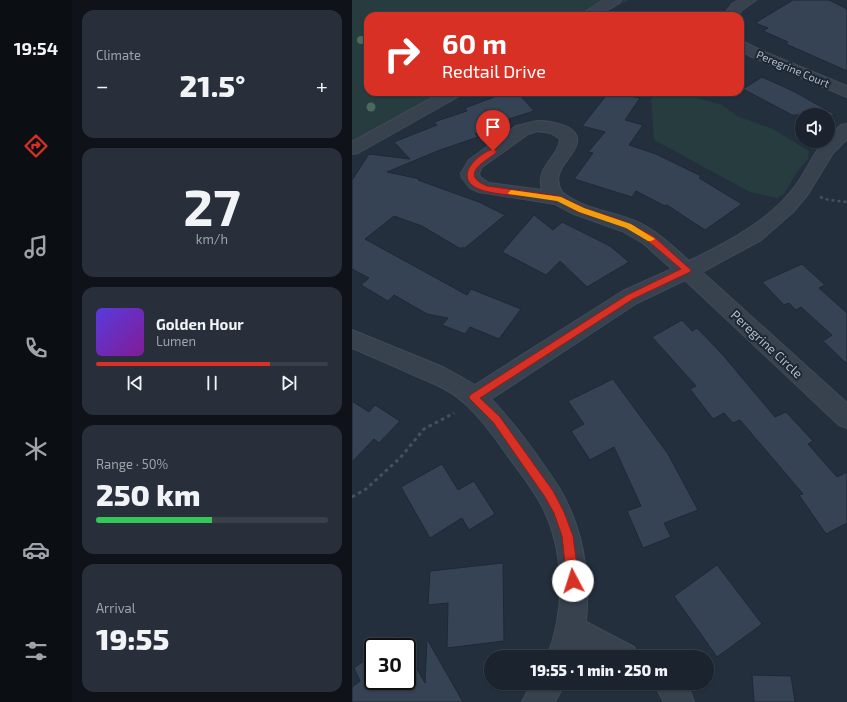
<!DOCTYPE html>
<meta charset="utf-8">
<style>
:root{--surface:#1b232e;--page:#282f3a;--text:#f1f3f6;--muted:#a0a4aa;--line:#39404a;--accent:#d93025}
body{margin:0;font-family:"Exo 2",sans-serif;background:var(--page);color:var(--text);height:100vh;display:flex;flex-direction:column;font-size:15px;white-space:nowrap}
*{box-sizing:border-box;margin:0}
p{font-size:13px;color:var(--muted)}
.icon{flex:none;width:22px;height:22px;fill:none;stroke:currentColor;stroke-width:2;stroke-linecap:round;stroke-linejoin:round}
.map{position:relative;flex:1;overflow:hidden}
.panel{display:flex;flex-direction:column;gap:10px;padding:10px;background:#0f1319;width:280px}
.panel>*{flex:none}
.banner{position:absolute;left:12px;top:12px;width:380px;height:84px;border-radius:12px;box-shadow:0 1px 3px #0004,0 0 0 1px var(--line);background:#d93025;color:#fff;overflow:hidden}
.tools{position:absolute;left:443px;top:108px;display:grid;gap:8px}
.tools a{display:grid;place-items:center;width:40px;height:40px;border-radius:50%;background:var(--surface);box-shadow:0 1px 3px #0004,0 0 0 1px var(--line);font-size:20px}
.speed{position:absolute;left:12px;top:638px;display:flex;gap:8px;font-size:20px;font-weight:700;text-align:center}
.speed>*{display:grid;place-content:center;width:52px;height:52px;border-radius:50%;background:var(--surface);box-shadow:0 1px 3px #0004,0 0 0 1px var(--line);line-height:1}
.speed .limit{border:2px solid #111;border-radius:6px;background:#fff;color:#111}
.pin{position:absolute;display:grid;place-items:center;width:34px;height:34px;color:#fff;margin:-41px -17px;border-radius:50% 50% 50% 0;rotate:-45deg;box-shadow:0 0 4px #0007}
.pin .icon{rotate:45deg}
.me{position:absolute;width:44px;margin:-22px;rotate:355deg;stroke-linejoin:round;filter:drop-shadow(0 0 3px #0008)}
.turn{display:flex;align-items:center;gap:14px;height:84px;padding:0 12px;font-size:18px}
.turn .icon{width:52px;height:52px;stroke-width:2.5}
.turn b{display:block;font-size:28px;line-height:34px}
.big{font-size:30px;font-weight:800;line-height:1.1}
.panel .widget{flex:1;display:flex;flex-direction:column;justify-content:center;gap:6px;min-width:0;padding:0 14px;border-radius:12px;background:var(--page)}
.panel .dial{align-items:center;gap:0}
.dial b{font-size:52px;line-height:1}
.song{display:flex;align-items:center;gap:12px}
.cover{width:48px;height:48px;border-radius:6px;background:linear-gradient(135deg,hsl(250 70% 55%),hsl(290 70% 35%))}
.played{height:4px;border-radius:2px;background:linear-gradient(90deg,var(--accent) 75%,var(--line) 75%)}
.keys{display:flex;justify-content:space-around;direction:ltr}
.heat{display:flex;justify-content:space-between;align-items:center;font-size:22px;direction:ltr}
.charge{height:6px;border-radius:3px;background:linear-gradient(90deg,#34c759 50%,var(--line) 0)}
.trip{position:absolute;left:132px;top:650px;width:230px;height:40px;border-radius:20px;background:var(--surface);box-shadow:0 1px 3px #0004,0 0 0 1px var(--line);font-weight:800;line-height:40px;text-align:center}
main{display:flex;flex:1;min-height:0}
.dock{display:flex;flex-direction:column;width:72px;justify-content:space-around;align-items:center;background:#0b0e12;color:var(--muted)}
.dock .icon{width:28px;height:28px}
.dock .current{color:var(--accent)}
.dock b{font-size:18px;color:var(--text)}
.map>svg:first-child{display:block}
</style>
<main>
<nav class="dock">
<b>19:54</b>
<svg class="icon current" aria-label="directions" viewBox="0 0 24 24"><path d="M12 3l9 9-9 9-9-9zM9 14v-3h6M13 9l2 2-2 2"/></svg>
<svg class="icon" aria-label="music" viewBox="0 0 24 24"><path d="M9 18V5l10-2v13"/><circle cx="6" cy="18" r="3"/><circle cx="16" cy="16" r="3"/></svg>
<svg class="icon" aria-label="phone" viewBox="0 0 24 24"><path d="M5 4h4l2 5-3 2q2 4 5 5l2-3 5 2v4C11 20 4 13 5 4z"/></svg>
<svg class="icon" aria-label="climate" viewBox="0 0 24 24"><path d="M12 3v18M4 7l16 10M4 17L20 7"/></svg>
<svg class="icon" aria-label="car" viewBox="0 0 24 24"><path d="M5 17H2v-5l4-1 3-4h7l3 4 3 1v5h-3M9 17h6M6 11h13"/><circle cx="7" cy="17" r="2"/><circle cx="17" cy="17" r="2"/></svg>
<svg class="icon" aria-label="filters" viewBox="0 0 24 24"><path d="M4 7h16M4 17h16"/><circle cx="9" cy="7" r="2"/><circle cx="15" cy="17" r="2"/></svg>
</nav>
<section class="panel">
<div class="widget"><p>Climate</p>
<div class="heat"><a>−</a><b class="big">21.5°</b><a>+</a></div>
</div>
<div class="widget dial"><b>27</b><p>km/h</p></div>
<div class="widget">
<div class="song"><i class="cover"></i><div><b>Golden Hour</b><p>Lumen</p></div></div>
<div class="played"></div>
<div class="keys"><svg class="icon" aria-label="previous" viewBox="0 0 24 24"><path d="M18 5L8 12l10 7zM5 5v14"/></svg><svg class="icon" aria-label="pause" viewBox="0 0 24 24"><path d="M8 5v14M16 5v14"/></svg><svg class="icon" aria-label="next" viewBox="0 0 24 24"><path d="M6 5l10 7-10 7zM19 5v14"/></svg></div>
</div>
<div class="widget"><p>Range · 50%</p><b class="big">250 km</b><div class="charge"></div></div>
<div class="widget"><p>Arrival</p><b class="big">19:55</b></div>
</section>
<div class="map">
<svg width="495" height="702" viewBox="0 0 495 702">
<rect width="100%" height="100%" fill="#242f3e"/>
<g fill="#263c3f">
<polygon points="0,0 277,0 245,16 16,16 16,92 104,92 0,154"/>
<polygon points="328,93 370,105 385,116 421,129 457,151 456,159 445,172 432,194 425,198 398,192 302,140 299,98 313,94"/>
</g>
<g fill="#364354" stroke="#1f2835">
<polygon points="441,0 477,0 495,9 495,71 434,44 436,42 411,31 416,28 403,23"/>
<polygon points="410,77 441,91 484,115 440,115 391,89"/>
<polygon points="155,92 165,92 182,111 157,119 158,121 123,134 126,137 88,150 35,172 68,179 66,180 127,202 153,215 113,248 107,248 70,226 42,216 13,239 115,295 119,289 169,309 147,339 118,327 113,334 90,325 96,318 75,314 42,295 36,301 9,285 17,278 0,269 0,180 17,154 58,159 42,142 85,125 82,122 115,111 113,108"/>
<polygon points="257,92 288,98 273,120 291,125 277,145 304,154 349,176 347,178 390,204 353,230 315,205 313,206 284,191 280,197 222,179 241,153 236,152 253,132 230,126"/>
<polygon points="182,215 201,230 210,222 258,246 277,262 235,287 208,261 194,275 150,252"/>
<polygon points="450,264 473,285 467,288 495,313 495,364 471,341 480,335 449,307 444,310 437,303 432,305 410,282"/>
<polygon points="330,320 340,331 345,328 370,354 423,417 434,412 461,441 456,444 485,477 495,472 495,523 474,534 447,495 451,494 388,420 381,423 372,413 361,419 338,389 344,386 300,337"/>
<polygon points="261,379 316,454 346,510 312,523 319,537 291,548 275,511 289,506 262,447 238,460 219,431 232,424 216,401"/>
<polygon points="0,401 17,412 23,405 48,421 27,443 22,439 0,462"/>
<polygon points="90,464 106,490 122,481 143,514 117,530 110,518 78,538 49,487"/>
<polygon points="151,563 152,641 95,648 96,603 76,605 78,571"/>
<polygon points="365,565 410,624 365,657 322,596"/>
<polygon points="47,636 53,647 31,647"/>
<polygon points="75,639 111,702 0,702 0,687 8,681 2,668 21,654 21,681 55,681 55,651 73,683"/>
<polygon points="400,675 439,676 443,702 402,702"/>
</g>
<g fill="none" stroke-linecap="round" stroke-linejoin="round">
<g stroke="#414a57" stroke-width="2">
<g id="minor">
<polygon points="252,0 269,0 267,3 246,16 229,16 231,13"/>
<polygon points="387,0 404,0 390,10 385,16 371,16 380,4"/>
<polygon points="388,40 408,50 495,86 495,97 398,56 388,50"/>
<polygon points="91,92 111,92 109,95 6,153 0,154 0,142"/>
<path d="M185,121c12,0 43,4 40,22 -4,16 -28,28 -15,49 20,17 49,19 73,29 21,9 37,25 54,40 38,-18 82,-41 107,-76 9,-12 15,-26 24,-39l5,-5h3v-3l13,-13 6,-1v15l-14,14 -25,41 -15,18 -32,28 -59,32 145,131v25l-8,-3 -154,-145 -48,23 -146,96c15,16 29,33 42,51 9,13 18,25 26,38 24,40 31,88 27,134l48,25 5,10h-45l-15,-7 -2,7h-30c18,-45 18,-101 -2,-145 -9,-20 -24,-38 -37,-56 -15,-21 -31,-44 -51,-59 -12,-10 -27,-15 -41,-21 -21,-10 -43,-19 -64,-28v-18l93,38 30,17 148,-94 49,-22 -29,-26 -21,-12 -48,-17 -19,-10 -76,-12 -9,-4 -8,-10 -1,-5 8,-13 47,-34zM185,131l14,2 9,6c-1,19 -25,27 -18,51l-53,-7 -9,-6 -1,-4 3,-6 46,-33z"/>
<polygon points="180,683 213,683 203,702 170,702"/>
<polygon points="302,683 335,683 342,702 312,702"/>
</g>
</g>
<polyline stroke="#3f5557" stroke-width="2.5" stroke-dasharray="3 3" stroke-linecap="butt" points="468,197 477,200 495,202"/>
<polyline stroke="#3f5557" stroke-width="3" stroke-dasharray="3.5 3.5" stroke-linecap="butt" points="0,497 14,489 48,458 72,429 102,413"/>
<use href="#minor" fill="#38414e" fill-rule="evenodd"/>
</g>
<g fill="#4b6a5d">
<circle cx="9" cy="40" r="4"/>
<circle cx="19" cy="107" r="4.5"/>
</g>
<path fill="#d93025" stroke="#8d1f18" d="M141,149l3,1v3c-14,10 -36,22 -9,33l72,10 25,12 39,13 30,15 38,34 -1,2 -57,27 -153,99 20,19 53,74 11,21 9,24 6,45 -2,4 -4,2 -4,-2 -2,-4 -5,-45 -8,-23 -9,-16 -52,-75 -24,-24 1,-3 157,-100 54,-26c-20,-17 -39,-36 -64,-45 -13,-5 -26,-7 -38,-12 -8,-3 -14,-9 -22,-11 -20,-6 -69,-4 -84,-15 -17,-13 7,-33 20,-37z"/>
<polygon fill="#f59e0b" points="159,190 209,197 232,208 279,224 303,239 299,241 296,241 274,228 227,212 205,201 157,194 156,193"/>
<g text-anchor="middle" stroke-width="4" stroke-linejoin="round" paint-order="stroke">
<g font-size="11" fill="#b4bcc9" stroke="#1d2633">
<text transform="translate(441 69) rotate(23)" y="4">Peregrine Court</text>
</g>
<g font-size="13" fill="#b4bcc9" stroke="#1d2633">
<text transform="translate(415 344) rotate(43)" y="5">Peregrine Circle</text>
</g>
</g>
</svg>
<div class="tools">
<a><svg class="icon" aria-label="sound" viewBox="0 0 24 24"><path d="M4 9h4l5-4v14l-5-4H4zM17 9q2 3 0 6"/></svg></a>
</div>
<div class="speed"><div class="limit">30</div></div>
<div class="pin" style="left:141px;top:151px;background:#d93025"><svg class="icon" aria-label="arrive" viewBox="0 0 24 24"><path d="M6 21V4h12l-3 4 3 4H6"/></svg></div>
<svg class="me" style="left:221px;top:581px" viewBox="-20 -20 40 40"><circle r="19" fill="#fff"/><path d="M0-13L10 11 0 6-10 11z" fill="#d93025"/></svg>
<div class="trip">19:55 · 1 min · 250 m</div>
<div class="banner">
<div class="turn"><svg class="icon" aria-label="right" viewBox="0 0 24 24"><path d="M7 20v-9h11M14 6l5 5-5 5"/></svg><div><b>60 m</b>Redtail Drive</div></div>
</div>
</div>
</main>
